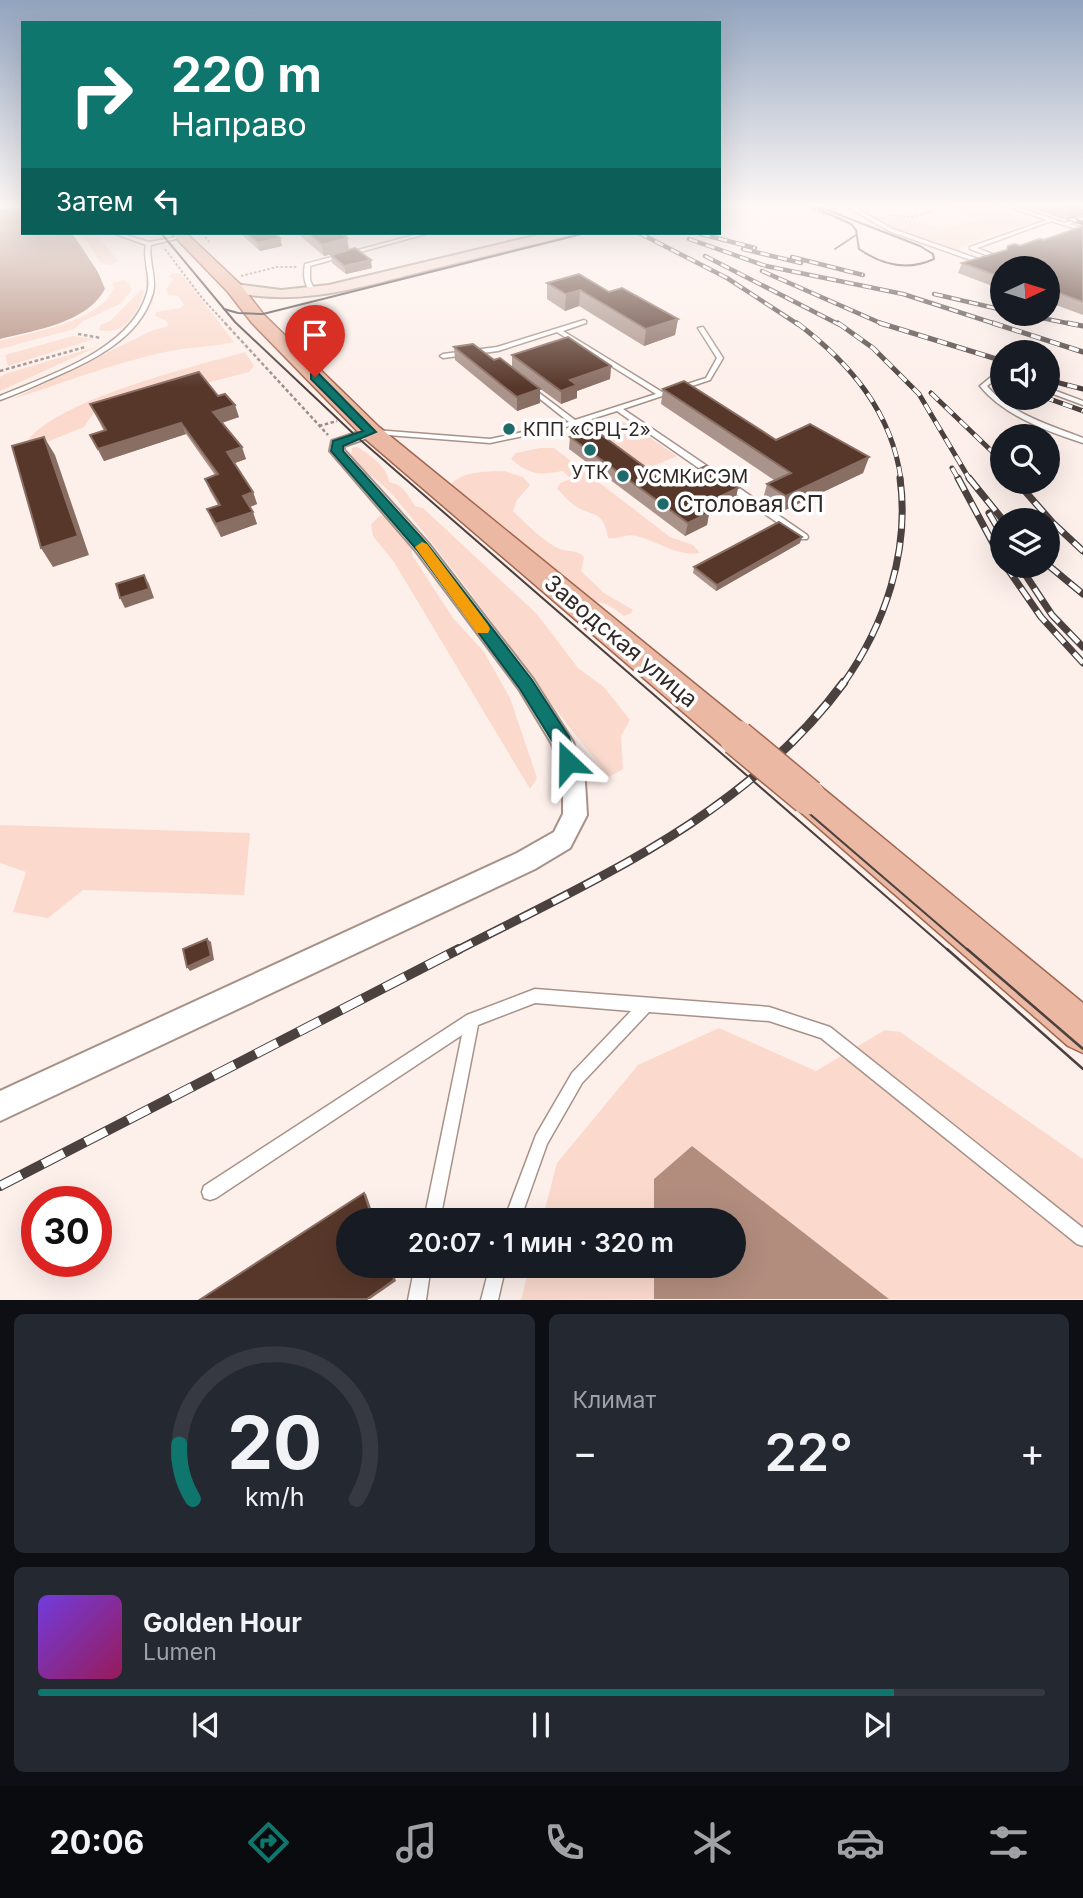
<!DOCTYPE html>
<html lang="ru">
<meta charset="utf-8">
<style>
:root{--surface:#171b24;--page:#242831;--text:#f1f3f6;--muted:#9ea1a6;--line:#363941;--accent:#0f766e}
body{margin:0;font-family:Inter,sans-serif;background:var(--page);color:var(--text);height:100vh;display:flex;flex-direction:column;font-size:26px;white-space:nowrap}
*{box-sizing:border-box;margin:0}
p{font-size:23px;color:var(--muted)}
.icon{flex:none;width:38px;height:38px;fill:none;stroke:currentColor;stroke-width:2;stroke-linecap:round;stroke-linejoin:round}
.map{position:relative;height:1300px;overflow:hidden}
.details{display:flex;flex-direction:column;gap:14px;padding:14px;background:#0d0f14;flex:1}
.details>*{flex:none}
.hud{position:absolute;left:21px;top:21px;width:700px;height:214px;border-radius:0px;box-shadow:0 7px 28px #0002;background:#0f766e;color:#fff;overflow:hidden}
.needle{width:46px;rotate:86deg}
.buttons{position:absolute;left:990px;top:256px;display:grid;gap:14px}
.buttons a{display:grid;place-items:center;width:70px;height:70px;border-radius:50%;background:var(--surface);box-shadow:0 7px 28px #0002;font-size:35px}
.speed{position:absolute;left:21px;top:1186px;display:flex;gap:14px;font-size:35px;font-weight:700;text-align:center}
.speed>*{display:grid;place-content:center;width:91px;height:91px;border-radius:50%;background:var(--surface);box-shadow:0 7px 28px #0002;line-height:1}
.speed .limit{border:10px solid #d22;background:#fff;color:#111}
.pin{position:absolute;display:grid;place-items:center;width:60px;height:60px;color:#fff;margin:-72px -30px;border-radius:50% 50% 50% 0;rotate:-45deg;box-shadow:0 0 7px #0007}
.pin .icon{rotate:45deg}
.me{position:absolute;width:77px;margin:-38px;rotate:337deg;stroke-linejoin:round;filter:drop-shadow(0 0 5px #0008)}
.turn{display:flex;align-items:center;gap:24px;height:147px;padding:0 35px;font-size:32px}
.turn .icon{width:91px;height:91px;stroke-width:2.5}
.turn b{display:block;font-size:49px;line-height:60px}
.then{display:flex;align-items:center;height:66px;padding:0 35px;background:#0003;gap:14px;font-size:26px}
.big{font-size:52px;font-weight:600;line-height:1.1}
.details .widget{flex:1;display:flex;flex-direction:column;justify-content:center;gap:10px;min-width:0;padding:0 24px;border-radius:10px;background:var(--page)}
.details .dial{align-items:center;gap:0}
.dial svg{height:182px;overflow:visible;fill:none;stroke:var(--line);stroke-width:7;stroke-linecap:round;text-anchor:middle}
.dial text{fill:var(--text);stroke:none}
.song{display:flex;align-items:center;gap:21px}
.cover{width:84px;height:84px;border-radius:10px;background:linear-gradient(135deg,hsl(260 70% 55%),hsl(330 70% 35%))}
.played{height:7px;border-radius:4px;background:linear-gradient(90deg,var(--accent) 85%,var(--line) 85%)}
.keys{display:flex;justify-content:space-around;direction:ltr}
.heat{display:flex;justify-content:space-between;align-items:center;font-size:38px;direction:ltr}
.details .tiles{flex:1;display:grid;gap:14px;grid-template-columns:1fr 1fr}
.widget:last-child{grid-column:span 2}
.trip{position:absolute;left:336px;top:1208px;width:410px;height:70px;border-radius:35px;background:var(--surface);box-shadow:0 7px 28px #0002;font-weight:600;line-height:70px;text-align:center}
.menu{display:flex;height:112px;justify-content:space-around;align-items:center;background:#090b0e;color:var(--muted)}
.menu .icon{width:49px;height:49px}
.menu .on{color:var(--accent)}
.menu b{font-size:32px;color:var(--text)}
.map>svg:first-child{display:block}
</style>
<div class="map">
<svg width="1083" height="1300" viewBox="0 0 1083 1300">
<rect width="100%" height="100%" fill="#fdefea"/>
<g fill="#fbdacd">
<polygon points="941,205 984,205 1034,222 961,246 960,252 894,228 869,215 908,219 942,229 978,219"/>
<polygon points="81,233 96,233 118,261 110,265 101,263"/>
<path d="M172,273h9l53,69c-22,5 -43,5 -64,9 -53,11 -105,31 -157,48l138,-68 17,-5 -1,-5 -12,-5 1,-4 25,-4 3,-3 -6,-9 -10,-1 -2,-6 8,-10 -5,-2z"/>
<path d="M124,280l6,4 2,6 -12,14 -37,17 -9,8 -74,20v-8c33,-9 100,-19 114,-53l-2,-5z"/>
<path d="M141,290l3,1c-6,22 -19,45 -45,39l2,-5 9,-4z"/>
<polygon points="73,336 94,339 8,366 5,355"/>
<polygon points="99,346 0,391 0,377 5,374"/>
<path d="M245,352l9,14 -5,6 -155,40 -10,15 -47,19 -12,-2c28,-44 168,-77 220,-92z"/>
<polygon points="614,422 628,423 677,456 651,467 637,467 592,431 597,426"/>
<path d="M357,447c13,8 30,19 32,35 14,2 19,13 26,24l8,2 114,106 41,54 26,19 26,33 -9,16 2,33 -14,8c-23,-30 -48,-59 -69,-89 -46,-64 -92,-127 -143,-188 -14,-17 -32,-27 -46,-44l1,-8z"/>
<path d="M540,448h14l116,89 23,8 7,8c-23,4 -42,-12 -64,-17 -10,-3 -17,4 -28,2 -5,-30 -16,-20 -34,-33 -6,-4 -11,-11 -17,-16l3,-6 11,-4 -8,-8c-25,4 -31,5 -52,-12l5,-6z"/>
<path d="M504,471l19,6 7,8 -13,15 -4,11c11,11 35,35 50,39 9,2 14,0 21,7l-3,14 23,22 29,17 -2,3 -7,3c-11,-9 -19,-15 -34,-14l-135,-112 -4,-6c14,-14 35,-12 53,-13z"/>
<polygon points="379,516 389,516 412,543 412,555 453,618 484,652 510,698 537,778 530,789 394,562 373,536 371,525"/>
<polygon points="0,825 250,833 244,895 83,890 48,918 13,912 26,872 0,863"/>
<polygon points="719,1028 816,1071 885,1030 900,1032 1083,1159 1083,1299 889,1299 692,1146 654,1179 654,1220 542,1220 557,1163 638,1065"/>
<polygon points="530,1265 654,1265 654,1299 521,1300"/>
</g>
<g fill="#b28d7e">
<path d="M23,208v25h49l26,39 7,17c-18,34 -70,41 -105,50v-130z"/>
<polygon points="692,1146 889,1299 654,1299 654,1265 733,1265 733,1220 654,1220 654,1179"/>
</g>
<g fill="none" stroke-linecap="round" stroke-linejoin="round">
<g stroke="#a79289" stroke-width="3">
<g id="lane">
<polygon points="844,205 850,205 893,229 984,261 994,258 970,249 970,247 1047,220 1003,205 1011,205 1065,223 1083,217 1083,220 1069,224 1083,228 1083,231 1051,221 977,248 1002,258 982,264 889,231"/>
<path d="M113,233h6l30,9 33,-6 2,1 -33,8c-3,16 6,31 2,48 -13,46 -63,69 -103,86 -17,8 -33,15 -50,21v-4c49,-21 131,-46 147,-103 5,-17 -5,-32 -1,-48z"/>
<path d="M422,233h7l-119,33v14l5,11 -3,2c-8,-7 -9,-19 -7,-29z"/>
<polygon points="584,320 586,321 586,323 563,331 662,392 706,378 717,358 698,328 703,327 723,358 710,380 623,409 716,472 716,476 710,476 617,411 566,427 490,443 375,434 371,432 375,430 490,439 569,422 530,391 530,389 534,389 575,420 656,394 557,332 498,351 443,358 440,356 443,354 497,347"/>
<path d="M1003,376v4h-8l-8,6c24,28 63,39 96,52v5c-35,-11 -80,-28 -103,-57l11,-9z"/>
<polygon points="1048,388 1083,401 1083,405 1048,392"/>
<polygon points="726,483 732,483 807,535 808,537 807,539 801,539 726,487"/>
<polygon points="535,989 769,1007 830,1027 1083,1228 1083,1246 1077,1244 821,1038 769,1021 649,1012 582,1083 547,1144 520,1220 504,1220 536,1135 572,1073 631,1011 535,1003 478,1025 440,1220 424,1220 462,1035 216,1198 210,1200 204,1198 202,1192 204,1186 467,1015"/>
<polygon points="415,1265 431,1265 426,1300 408,1300"/>
<polygon points="490,1265 506,1265 498,1300 481,1300"/>
</g>
</g>
<g stroke="#a79289" stroke-width="4">
<polygon id="street" points="371,428 376,429 376,435 344,446 344,450 428,543 533,679 573,742 585,782 587,815 570,848 535,869 0,1121 0,1091 517,853 554,832 563,814 563,782 552,744 519,689 416,551 330,451 332,441"/>
</g>
<g stroke="#a79289" stroke-width="4">
<path id="secondary" d="M547,233h23l-2,3c-47,11 -94,23 -140,34 -67,17 -130,38 -199,21l-2,-3 7,-4 47,6 48,-5z"/>
</g>
<g stroke="#a1664f" stroke-width="3">
<g id="primary">
<polygon points="171,233 186,233 240,284 264,315 379,427 749,728 753,738 749,748 737,752 725,748 363,437 252,323 228,292"/>
<polygon points="808,782 820,786 1083,1003 1083,1053 1068,1046 796,808 790,797 796,786"/>
</g>
</g>
<g stroke="#9a8e8a" stroke-width="2" stroke-dasharray="2.5 2" stroke-linecap="butt">
<polyline points="801,205 826,215 835,212"/>
<polyline points="819,205 843,215"/>
<polyline points="985,205 997,209"/>
<polyline points="889,215 913,217 936,210 933,205"/>
<polyline points="203,233 209,242"/>
<polyline points="165,249 202,298 227,325"/>
<polyline points="241,276 277,267 298,267"/>
</g>
<g stroke="#9a8e8a" stroke-width="2.5" stroke-dasharray="3.5 2.5" stroke-linecap="butt">
<polyline points="225,323 328,435"/>
<polyline points="78,334 101,338"/>
<polyline points="0,371 85,347"/>
<polyline points="319,426 337,421"/>
</g>
<use href="#lane" fill="#fff" fill-rule="evenodd"/>
<use href="#street" fill="#fff" fill-rule="evenodd"/>
<use href="#secondary" fill="#f5dbd1" fill-rule="evenodd"/>
<use href="#primary" fill="#ebb8a3" fill-rule="evenodd"/>
<g stroke="#4b413e" stroke-width="2">
<path d="M809,205l42,19 5,6 3,19c23,16 49,22 75,10l-1,-5 -13,-8 -106,-41"/>
<polyline points="161,233 235,322 357,437 949,951"/>
<polyline points="835,249 856,235"/>
<polyline points="224,309 238,313 263,314 586,233"/>
<polyline points="725,741 969,951"/>
</g>
<g stroke="#4b413e" stroke-width="2.5">
<polyline points="947,949 1083,1069"/>
<polyline points="967,949 1083,1049"/>
</g>
<g stroke="#4b413e" stroke-width="4.5">
<g id="rail-far4">
<polyline points="1068,218 1083,223"/>
<polyline points="639,233 727,278 799,325"/>
<polyline points="701,234 755,248"/>
<polyline points="689,239 766,266 903,294 999,325"/>
<polyline points="743,249 801,263"/>
<polyline points="705,256 840,325"/>
<polyline points="792,257 863,275"/>
<polyline points="762,271 885,325"/>
<polyline points="934,294 1003,310"/>
<polyline points="1016,313 1077,325"/>
</g>
</g>
<g stroke="#4b413e" stroke-width="5">
<g id="rail-far3">
<path d="M797,323c53,40 95,89 104,157"/>
<polyline points="838,323 873,348 919,394 970,480"/>
<polyline points="880,323 1003,361"/>
<polyline points="993,323 1083,352"/>
<polyline points="1068,323 1083,326"/>
<polyline points="1048,380 1083,389"/>
<polyline points="931,393 1003,462"/>
<polyline points="1044,397 1083,411"/>
<polyline points="952,468 959,480"/>
</g>
</g>
<g stroke="#4b413e" stroke-width="7">
<g id="rail-far2">
<polyline points="958,478 1003,562"/>
<polyline points="969,478 1003,520"/>
<polyline points="1016,481 1053,523 1083,551"/>
<polyline points="989,513 1003,537"/>
<polyline points="1005,565 1041,617 1083,663"/>
<polyline points="1019,565 1052,615 1083,647"/>
<polyline points="1048,565 1083,594"/>
<path d="M843,684c42,-59 67,-133 57,-206"/>
</g>
</g>
<g stroke="#4b413e" stroke-width="9">
<path id="rail-far1" d="M456,951c142,-73 291,-137 388,-269"/>
</g>
<g stroke="#4b413e" stroke-width="10">
<polyline id="rail" points="0,1186 459,949"/>
</g>
<use href="#rail-far4" stroke="#fff" stroke-width="2.5" stroke-dasharray="9" stroke-linecap="butt"/>
<use href="#rail-far3" stroke="#fff" stroke-width="3.5" stroke-dasharray="10" stroke-linecap="butt"/>
<use href="#rail-far2" stroke="#fff" stroke-width="4.5" stroke-dasharray="14" stroke-linecap="butt"/>
<use href="#rail-far1" stroke="#fff" stroke-width="6" stroke-dasharray="18" stroke-linecap="butt"/>
<use href="#rail" stroke="#fff" stroke-width="8" stroke-dasharray="24" stroke-linecap="butt"/>
<g stroke="#a1664f" stroke-width="38" stroke-linecap="butt">
<polyline id="primary-bridge" points="737,738 808,797"/>
</g>
<use href="#primary-bridge" stroke="#ebb8a3" stroke-width="35"/>
</g>
<g fill="#aa938a">
<polygon points="1021,205 1083,205 1067,220"/>
<polygon points="1083,226 1083,315 1048,302 1048,268 1003,268 1003,290 958,273 962,263 1006,251 1008,246 1020,246 1044,240"/>
<polygon points="240,233 274,233 280,238 282,246 260,251"/>
<polygon points="297,233 359,233 344,236 347,238 349,250 324,256"/>
<polygon points="331,255 372,268 346,274 332,263"/>
<polygon points="547,283 609,292 678,319 675,335 644,346 579,306 565,311 547,299"/>
<polygon points="454,347 494,360 512,368 512,355 611,366 610,379 577,391 577,398 561,404 516,371 540,403 517,411 455,360"/>
<polygon points="663,389 776,440 869,457 863,473 781,512 763,499 767,484 774,480 661,404"/>
<polygon points="218,396 239,417 222,423 246,459 235,463 253,492 257,504 250,507 257,524 221,537 212,521 207,509 218,505 210,491 205,479 215,475 186,434 104,461 90,435 104,431 90,404"/>
<polygon points="570,437 667,483 738,488 735,501 709,514 707,525 685,536 569,449"/>
<polygon points="800,543 716,591 693,573 694,567"/>
</g>
<g fill="#896e64">
<polygon points="1083,207 1083,215 1067,220 1071,210"/>
<polygon points="333,233 360,233 335,238"/>
<polygon points="280,238 282,246 260,251 258,243"/>
<polygon points="347,238 349,250 324,256 322,245"/>
<polygon points="371,260 372,268 346,274 344,266"/>
<polygon points="580,290 579,306 565,311 566,294"/>
<polygon points="678,319 675,335 644,346 646,329"/>
<polygon points="611,366 610,379 577,391 577,398 561,404 561,391 570,380"/>
<polygon points="540,389 540,403 517,411 517,397"/>
<polygon points="235,405 239,417 218,424 213,412"/>
<polygon points="181,423 186,434 104,461 98,449"/>
<polygon points="44,437 55,455 89,555 53,567 41,548"/>
<polygon points="242,447 246,459 232,464 227,452"/>
<polygon points="869,457 863,473 781,512 786,496"/>
<polygon points="738,488 735,501 709,514 707,525 685,536 688,523 700,506"/>
<polygon points="253,492 257,504 247,508 243,496"/>
<polygon points="253,512 257,524 221,537 216,524"/>
<polygon points="802,537 800,543 716,591 717,585"/>
<polygon points="144,575 149,584 154,598 125,608 120,598"/>
<polygon points="207,939 211,942 214,960 190,971 187,967"/>
<polygon points="364,1193 366,1194 375,1220 373,1220"/>
<polygon points="389,1265 391,1265 396,1281 370,1299 367,1299"/>
</g>
<g fill="#57372a" stroke="#896e64" stroke-width="2">
<polygon points="1056,205 1083,205 1083,207 1071,210"/>
<polygon points="1083,226 1083,302 1048,289 1048,268 1003,268 1003,278 962,263 1007,250 1008,246 1015,244 1020,246 1039,239 1044,240"/>
<polygon points="246,233 274,233 280,238 258,243"/>
<polygon points="308,233 340,233 347,238 322,245"/>
<polygon points="355,248 371,260 344,266 331,255"/>
<polygon points="579,274 609,292 622,288 678,319 646,329 580,290 566,294 547,283"/>
<polygon points="568,337 611,366 570,380 577,385 561,391 512,355"/>
<polygon points="473,344 494,360 500,358 540,389 517,397 454,347"/>
<polygon points="199,372 218,396 225,394 235,405 213,412 242,447 227,452 253,492 243,496 253,512 216,524 207,509 220,505 205,479 218,474 181,423 98,449 90,435 106,430 90,404"/>
<polygon points="684,381 776,440 810,424 869,457 786,496 767,484 791,473 663,389"/>
<polygon points="592,428 667,483 706,466 738,488 700,506 709,513 688,523 570,437"/>
<polygon points="44,437 78,536 41,548 12,446"/>
<polygon points="779,522 802,537 717,585 694,567"/>
<polygon points="144,575 149,589 120,598 116,584"/>
<polygon points="207,939 211,956 187,967 183,949"/>
<polygon points="364,1193 373,1220 348,1220 348,1265 389,1265 394,1280 367,1299 201,1299"/>
</g>
<linearGradient id="sky" x2="0" y2="1"><stop stop-color="#92a4be"/><stop offset="0.53" stop-color="#fef8f6"/><stop offset="1" stop-color="#fef8f6" stop-opacity="0"/></linearGradient>
<rect width="1083" height="387" fill="url(#sky)"/>
<polygon fill="#0f766e" stroke="#0a4d48" stroke-width="2" points="311,374 319,374 376,432 343,446 343,451 427,544 532,680 569,737 577,762 574,767 568,770 562,767 554,744 520,689 417,550 331,451 333,441 363,431 311,379"/>
<polygon fill="#f59e0b" points="422,542 427,544 488,625 490,629 488,633 477,633 415,547"/>
<g fill="#1f6b69" stroke="#fff" stroke-width="2.5">
<circle cx="509" cy="429" r="7"/>
<circle cx="590" cy="450" r="7"/>
<circle cx="623" cy="476" r="7"/>
<circle cx="663" cy="504" r="7"/>
</g>
<g text-anchor="middle" stroke-width="7" stroke-linejoin="round" paint-order="stroke">
<g font-size="19" fill="#312825" stroke="#fff" text-anchor="start">
<text x="523" y="436">КПП «СРЦ-2»</text>
<text x="590" y="479" text-anchor="middle">УТК</text>
<text x="637" y="483">УСМКиСЭМ</text>
</g>
<g font-size="23" fill="#312825" stroke="#fff" text-anchor="start">
<text x="677" y="512">Столовая СП</text>
</g>
<g font-size="23" fill="#312825" stroke="#fff">
<text transform="translate(621 641) rotate(40)" y="8">Заводская улица</text>
</g>
</g>
</svg>
<div class="buttons">
<a><svg class="needle" viewBox="-14 -14 28 28"><path d="M0-13l5 13h-10z" fill="#e53935"/><path d="M0 13l5-13h-10z" fill="#9ea1a6"/></svg></a>
<a><svg class="icon" aria-label="sound" viewBox="0 0 24 24"><path d="M4 9h4l5-4v14l-5-4H4zM17 9q2 3 0 6"/></svg></a>
<a><svg class="icon" aria-label="search" viewBox="0 0 24 24"><circle cx="10" cy="10" r="6"/><path d="M15 15l6 6"/></svg></a>
<a><svg class="icon" aria-label="layers" viewBox="0 0 24 24"><path d="M12 4l9 5-9 5-9-5zM3 14l9 5 9-5"/></svg></a>
</div>
<div class="speed"><div class="limit">30</div></div>
<div class="pin" style="left:315px;top:377px;background:#d93025"><svg class="icon" aria-label="arrive" viewBox="0 0 24 24"><path d="M6 21V4h12l-3 4 3 4H6"/></svg></div>
<svg class="me" style="left:568px;top:762px" viewBox="-20 -20 40 40"><path d="M0-17L14 15 0 8-14 15z" fill="#0f766e" stroke="#fff" stroke-width="4"/></svg>
<div class="trip">20:07 · 1 мин · 320 m</div>
<div class="hud">
<div class="turn"><svg class="icon" aria-label="right" viewBox="0 0 24 24"><path d="M7 20v-9h11M14 6l5 5-5 5"/></svg><div><b>220 m</b>Направо</div></div>
<div class="then">Затем<svg class="icon" aria-label="left" viewBox="0 0 24 24"><path d="M17 20v-9H6M10 6l-5 5 5 5"/></svg></div>
</div>
</div>
<section class="details">
<div class="tiles">
<div class="widget dial"><svg viewBox="0 0 100 80">
<path d="M14 69A42 42 0 1 1 86 69"/>
<path d="M14 69A42 42 0 0 1 8 45" stroke="#0f766e"/>
<text x="50" y="56" font-size="32" font-weight="700">20</text>
<text x="50" y="72" font-size="11">km/h</text>
</svg></div>
<div class="widget"><p>Климат</p>
<div class="heat"><a>−</a><b class="big">22°</b><a>+</a></div>
</div>
<div class="widget">
<div class="song"><i class="cover"></i><div><b>Golden Hour</b><p>Lumen</p></div></div>
<div class="played"></div>
<div class="keys"><svg class="icon" aria-label="previous" viewBox="0 0 24 24"><path d="M18 5L8 12l10 7zM5 5v14"/></svg><svg class="icon" aria-label="pause" viewBox="0 0 24 24"><path d="M8 5v14M16 5v14"/></svg><svg class="icon" aria-label="next" viewBox="0 0 24 24"><path d="M6 5l10 7-10 7zM19 5v14"/></svg></div>
</div>
</div>
</section>
<nav class="menu">
<b>20:06</b>
<svg class="icon on" aria-label="directions" viewBox="0 0 24 24"><path d="M12 3l9 9-9 9-9-9zM9 14v-3h6M13 9l2 2-2 2"/></svg>
<svg class="icon" aria-label="music" viewBox="0 0 24 24"><path d="M9 18V5l10-2v13"/><circle cx="6" cy="18" r="3"/><circle cx="16" cy="16" r="3"/></svg>
<svg class="icon" aria-label="phone" viewBox="0 0 24 24"><path d="M5 4h4l2 5-3 2q2 4 5 5l2-3 5 2v4C11 20 4 13 5 4z"/></svg>
<svg class="icon" aria-label="climate" viewBox="0 0 24 24"><path d="M12 3v18M4 7l16 10M4 17L20 7"/></svg>
<svg class="icon" aria-label="car" viewBox="0 0 24 24"><path d="M5 17H2v-5l4-1 3-4h7l3 4 3 1v5h-3M9 17h6M6 11h13"/><circle cx="7" cy="17" r="2"/><circle cx="17" cy="17" r="2"/></svg>
<svg class="icon" aria-label="filters" viewBox="0 0 24 24"><path d="M4 7h16M4 17h16"/><circle cx="9" cy="7" r="2"/><circle cx="15" cy="17" r="2"/></svg>
</nav>
